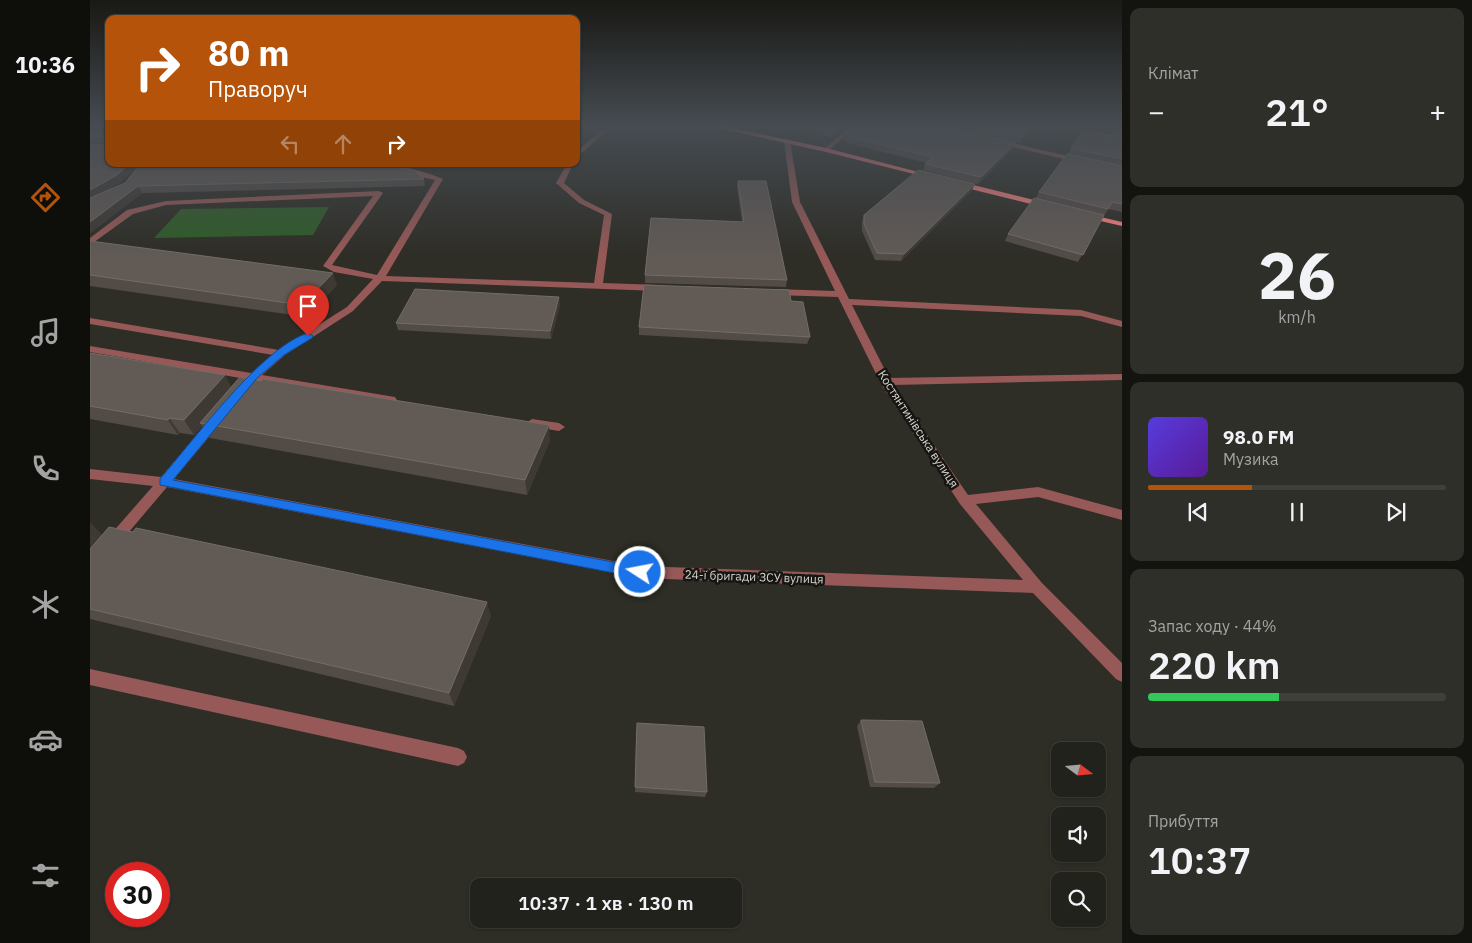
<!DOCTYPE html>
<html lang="uk">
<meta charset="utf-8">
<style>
:root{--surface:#22221c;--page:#2e2f29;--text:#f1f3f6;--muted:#a2a4a3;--line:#3f3f3b;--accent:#b45309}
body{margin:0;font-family:"IBM Plex Sans",sans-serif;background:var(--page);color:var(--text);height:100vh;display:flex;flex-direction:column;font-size:19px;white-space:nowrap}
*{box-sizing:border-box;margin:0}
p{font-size:16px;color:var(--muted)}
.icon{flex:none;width:28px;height:28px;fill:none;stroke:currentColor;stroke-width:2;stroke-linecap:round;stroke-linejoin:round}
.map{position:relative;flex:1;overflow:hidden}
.sheet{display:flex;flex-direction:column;gap:8px;padding:8px;background:#13130f;width:350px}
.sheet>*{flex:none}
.hud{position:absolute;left:15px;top:15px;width:475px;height:152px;border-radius:10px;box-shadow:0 1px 4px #0004,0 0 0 1px var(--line);background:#b45309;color:#fff;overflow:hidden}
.needle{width:32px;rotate:106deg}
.tools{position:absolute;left:961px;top:742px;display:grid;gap:10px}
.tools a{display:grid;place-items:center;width:55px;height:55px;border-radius:10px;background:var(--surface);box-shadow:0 1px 4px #0004,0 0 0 1px var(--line);font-size:25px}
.speed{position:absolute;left:15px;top:862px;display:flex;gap:10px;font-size:25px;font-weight:700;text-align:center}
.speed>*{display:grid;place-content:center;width:65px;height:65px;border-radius:50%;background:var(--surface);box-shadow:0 1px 4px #0004,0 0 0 1px var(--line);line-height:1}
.speed .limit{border:8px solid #d22;background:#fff;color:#111}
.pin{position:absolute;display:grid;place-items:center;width:42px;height:42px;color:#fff;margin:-51px -21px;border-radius:50% 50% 50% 0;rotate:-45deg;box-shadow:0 0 5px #0007}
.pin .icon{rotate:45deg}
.me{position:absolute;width:55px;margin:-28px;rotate:281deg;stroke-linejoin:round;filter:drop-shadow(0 0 4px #0008)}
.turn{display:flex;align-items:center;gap:18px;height:105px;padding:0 20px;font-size:22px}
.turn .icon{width:65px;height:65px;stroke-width:2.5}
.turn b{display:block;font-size:35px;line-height:42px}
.lanes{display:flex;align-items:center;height:48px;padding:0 20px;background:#0003;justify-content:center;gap:25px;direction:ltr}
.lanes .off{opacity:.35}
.big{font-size:38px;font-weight:600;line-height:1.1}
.sheet .tile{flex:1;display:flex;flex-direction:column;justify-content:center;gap:8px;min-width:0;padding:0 18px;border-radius:10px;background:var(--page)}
.sheet .dial{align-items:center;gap:0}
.dial b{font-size:65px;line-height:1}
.song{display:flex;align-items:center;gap:15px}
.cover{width:60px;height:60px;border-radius:8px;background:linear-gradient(135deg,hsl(250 70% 55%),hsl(270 70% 35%))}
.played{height:5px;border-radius:2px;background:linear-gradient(90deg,var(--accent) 35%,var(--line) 35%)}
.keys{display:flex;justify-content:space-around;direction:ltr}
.heat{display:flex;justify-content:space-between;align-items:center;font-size:28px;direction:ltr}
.charge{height:8px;border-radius:4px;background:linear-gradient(90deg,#34c759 44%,var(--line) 0)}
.trip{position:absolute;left:380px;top:878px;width:272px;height:50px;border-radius:10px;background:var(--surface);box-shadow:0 1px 4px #0004,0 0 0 1px var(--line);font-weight:600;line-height:50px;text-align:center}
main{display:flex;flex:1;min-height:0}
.tab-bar{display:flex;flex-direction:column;width:90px;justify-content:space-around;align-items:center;background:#0e0e0b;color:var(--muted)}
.tab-bar .icon{width:35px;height:35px}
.tab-bar .active{color:var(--accent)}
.tab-bar b{font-size:22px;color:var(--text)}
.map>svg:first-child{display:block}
</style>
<main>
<nav class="tab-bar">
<b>10:36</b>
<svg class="icon active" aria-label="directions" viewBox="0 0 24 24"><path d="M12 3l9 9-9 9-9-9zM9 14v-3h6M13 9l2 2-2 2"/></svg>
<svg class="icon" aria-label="music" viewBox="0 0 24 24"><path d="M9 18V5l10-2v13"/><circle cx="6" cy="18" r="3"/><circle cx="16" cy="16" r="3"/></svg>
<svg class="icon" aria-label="phone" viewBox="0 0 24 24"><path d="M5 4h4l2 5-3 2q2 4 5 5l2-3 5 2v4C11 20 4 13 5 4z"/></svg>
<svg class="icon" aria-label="climate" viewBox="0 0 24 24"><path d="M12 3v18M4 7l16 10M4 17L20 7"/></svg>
<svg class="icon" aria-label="car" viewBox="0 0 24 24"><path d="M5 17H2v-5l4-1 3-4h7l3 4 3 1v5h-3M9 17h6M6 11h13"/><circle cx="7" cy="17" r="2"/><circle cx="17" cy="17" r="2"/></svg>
<svg class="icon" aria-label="filters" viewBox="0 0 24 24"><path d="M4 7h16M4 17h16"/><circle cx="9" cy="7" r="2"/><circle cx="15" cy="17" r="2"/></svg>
</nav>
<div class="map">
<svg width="1032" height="943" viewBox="0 0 1032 943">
<rect width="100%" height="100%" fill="#2e2d26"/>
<polygon fill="#2f5c28" points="239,207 223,235 64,238 91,209"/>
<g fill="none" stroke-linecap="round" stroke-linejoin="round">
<g fill="#965957" fill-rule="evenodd">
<polygon points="517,125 524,125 486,158 486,152"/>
<polygon points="761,125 768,125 738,151 734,151 734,149"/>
<polygon points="962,125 976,125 1032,137 1032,141"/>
<polygon points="697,139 700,141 710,202 759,299 991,310 1032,321 1032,327 991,316 762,305 799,378 1032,374 1032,380 803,385 878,495 948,487 1032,510 1032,520 948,497 886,504 952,583 1032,663 1032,682 1026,679 943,593 550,578 77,487 5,572 0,574 0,558 63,486 0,479 0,469 71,477 122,418 130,418 132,421 130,424 84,479 550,566 933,580 870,504 791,384 748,297 684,295 679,292 684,289 745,291 702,202 694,141"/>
<polygon points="908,140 991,159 994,161 991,163 906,143 905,142"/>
<path d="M298,164c8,0 48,11 55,15l-57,97 208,7 10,-68 -25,-12 -23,-20 11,-19h6l-9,19 20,17 28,14 -9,69 56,2 5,3 -5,3 -277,-10 -29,30 -68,44 -23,20 133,22 2,3 -6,4 -135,-23 -12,14 -4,1 -6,-4 12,-13 -156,-27v-6l161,27 22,-18 -183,-31v-6l189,32 68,-43 26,-28 -39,-7 -11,-6 50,-70 -207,9 -33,9 -43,31v-7l37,-28 39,-9 213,-10 4,2 -51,72 45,10 58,-95 -32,-7z"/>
<polygon points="442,419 469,423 475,427 469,431 438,426 436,423"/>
<polygon points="0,669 368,748 374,751 377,757 374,763 368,766 0,685"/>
</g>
<g fill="#fd817f" fill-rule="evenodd">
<polygon points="614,125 628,125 736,148 844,176 840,178 736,152"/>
<polygon points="867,181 960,204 961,206 957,208 864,185 863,183"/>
<polygon points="993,213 1032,222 1032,226 993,217"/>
</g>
</g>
<g fill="#534b46">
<polygon points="0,125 19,125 19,164 50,164 31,182 13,192 35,183 310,168 334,179 335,186 52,193 0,233 16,143 0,144 0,133 16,132 16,131 0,132"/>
<polygon points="693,125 758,125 744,138"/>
<polygon points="850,125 947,125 929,143"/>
<polygon points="1025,125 1032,125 1032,212 1018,209 988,262 915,241 918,234 946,198 949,192 978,154 981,148 1021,138 1023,134 1032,135 1022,133"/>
<polygon points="755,134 923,149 888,184 833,170 835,164 837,163 757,143 757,141 753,140"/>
<polygon points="648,181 697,280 696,287 555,283 555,275 652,221 647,187"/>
<polygon points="882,190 811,261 785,260 772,231 772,222 774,215"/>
<polygon points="0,241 247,285 217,317 0,286"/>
<polygon points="701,301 720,337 717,344 549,335 549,327"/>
<polygon points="470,305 461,339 308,330 306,323"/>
<polygon points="0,353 142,387 460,440 437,495 120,438 112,426 104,435 90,433 88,435 0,419"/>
<polygon points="0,523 12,535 401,616 364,706 0,619"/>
<polygon points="771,720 850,783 844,788 780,787 767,726"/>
<polygon points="546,729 617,792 615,797 545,792"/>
</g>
<g fill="#3e3933">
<polygon points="752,125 758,125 744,138 745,132"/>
<polygon points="944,125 947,125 929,143 932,137"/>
<polygon points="926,143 923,149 888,184 891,177"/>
<polygon points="39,164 50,164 31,182 0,200 0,190"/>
<polygon points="885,184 882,190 811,261 814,254"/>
<polygon points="48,186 52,193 0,233 0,222"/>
<polygon points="243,273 247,285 217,317 212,305"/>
<polygon points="469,297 470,305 461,339 460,331"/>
<polygon points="135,375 143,390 110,423 112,426 104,435 94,420"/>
<polygon points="79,418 90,433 88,435 78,420"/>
<polygon points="459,425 460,440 437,495 435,480"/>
<polygon points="1,523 15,538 0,555 0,524"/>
<polygon points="397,602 401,616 364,706 359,693"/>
</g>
<g fill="#615a55" stroke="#736d68">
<polygon points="16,125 19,125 19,164 39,164 27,175 0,190 0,145 16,144 17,138 15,137 0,137 0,133 16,132 17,127"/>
<polygon points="720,125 752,125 745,132"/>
<polygon points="765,125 849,125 926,143 891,177 835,164 843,157 758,137 760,135 755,134"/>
<polygon points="880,125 944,125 932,137"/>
<polygon points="1026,125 1032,125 1032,128 1026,127"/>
<polygon points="992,133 1022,139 1023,134 1032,135 1032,159 981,148"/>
<polygon points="977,154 1032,166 1032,204 1022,202 1018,209 949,192"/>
<polygon points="50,164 304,164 310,168 323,170 334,179 48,186 0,222 0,198 35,183"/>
<polygon points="828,170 885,184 814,254 787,253 774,224 774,215"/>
<polygon points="648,181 676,181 697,280 555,275 561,218 654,222"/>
<polygon points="944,198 1014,215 993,255 918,234"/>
<polygon points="0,241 243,273 212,305 0,275"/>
<polygon points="554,285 699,290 701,301 713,302 720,337 549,327"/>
<polygon points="325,289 469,297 460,331 306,323"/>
<polygon points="0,353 135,375 94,420 79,418 78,420 0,406"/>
<polygon points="150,377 171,381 173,379 459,425 435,480 110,423"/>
<polygon points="19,527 43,532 46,528 397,602 359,693 0,609 0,549"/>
<polygon points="771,720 832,721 850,783 785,782"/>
<polygon points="547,723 614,727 617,792 545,787"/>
</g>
<linearGradient id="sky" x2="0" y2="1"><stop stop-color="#191915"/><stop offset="0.49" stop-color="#464c52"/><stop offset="1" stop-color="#464c52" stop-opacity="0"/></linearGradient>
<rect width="1032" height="257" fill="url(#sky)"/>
<path fill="#1a73e8" stroke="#114b97" d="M218,333l5,3 -1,2 -28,17 -27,23 -84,102 467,87 5,2 2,3 -2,4 -5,2 -480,-93v-6c33,-38 102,-132 148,-146z"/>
<g text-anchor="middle" stroke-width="5" stroke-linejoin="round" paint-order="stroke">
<g font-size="12" fill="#d5d4cf" stroke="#161512">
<text transform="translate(828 429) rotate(57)" y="4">Костянтинівська вулиця</text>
<text transform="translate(664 577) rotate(2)" y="4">24-ї бригади ЗСУ вулиця</text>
</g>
</g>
</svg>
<div class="tools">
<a><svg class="needle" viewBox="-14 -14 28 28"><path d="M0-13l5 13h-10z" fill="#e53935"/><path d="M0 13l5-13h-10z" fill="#a2a4a3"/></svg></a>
<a><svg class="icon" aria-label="sound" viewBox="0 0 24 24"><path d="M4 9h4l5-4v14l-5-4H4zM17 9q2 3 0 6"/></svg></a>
<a><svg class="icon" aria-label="search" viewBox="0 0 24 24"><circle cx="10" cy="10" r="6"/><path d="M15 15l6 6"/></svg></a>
</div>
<div class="speed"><div class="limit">30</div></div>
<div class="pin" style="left:218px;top:336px;background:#d93025"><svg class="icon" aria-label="arrive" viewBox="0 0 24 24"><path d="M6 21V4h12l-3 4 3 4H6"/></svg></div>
<svg class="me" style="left:550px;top:572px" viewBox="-20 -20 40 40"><circle r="17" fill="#1a73e8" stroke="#fff" stroke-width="3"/><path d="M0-11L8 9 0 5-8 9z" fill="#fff"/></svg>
<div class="trip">10:37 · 1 хв · 130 m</div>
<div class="hud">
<div class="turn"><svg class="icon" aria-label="right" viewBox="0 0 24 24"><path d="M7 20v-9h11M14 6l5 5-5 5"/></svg><div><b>80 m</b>Праворуч</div></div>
<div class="lanes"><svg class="icon off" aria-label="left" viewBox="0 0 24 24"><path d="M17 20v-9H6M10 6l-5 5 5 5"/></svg><svg class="icon off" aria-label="ahead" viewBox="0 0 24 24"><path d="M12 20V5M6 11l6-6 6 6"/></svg><svg class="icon" aria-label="right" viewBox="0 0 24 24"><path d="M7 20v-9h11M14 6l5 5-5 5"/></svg></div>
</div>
</div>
<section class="sheet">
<div class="tile"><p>Клімат</p>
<div class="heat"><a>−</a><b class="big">21°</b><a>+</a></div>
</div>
<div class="tile dial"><b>26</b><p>km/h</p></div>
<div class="tile">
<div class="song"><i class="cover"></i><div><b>98.0 FM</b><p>Музика</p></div></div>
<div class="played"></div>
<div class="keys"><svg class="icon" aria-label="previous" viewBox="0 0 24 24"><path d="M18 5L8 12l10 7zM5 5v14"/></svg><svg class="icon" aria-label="pause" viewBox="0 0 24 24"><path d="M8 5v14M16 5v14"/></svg><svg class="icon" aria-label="next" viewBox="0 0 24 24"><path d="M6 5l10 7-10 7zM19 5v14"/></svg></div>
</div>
<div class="tile"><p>Запас ходу · 44%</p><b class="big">220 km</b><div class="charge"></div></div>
<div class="tile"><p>Прибуття</p><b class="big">10:37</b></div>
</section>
</main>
